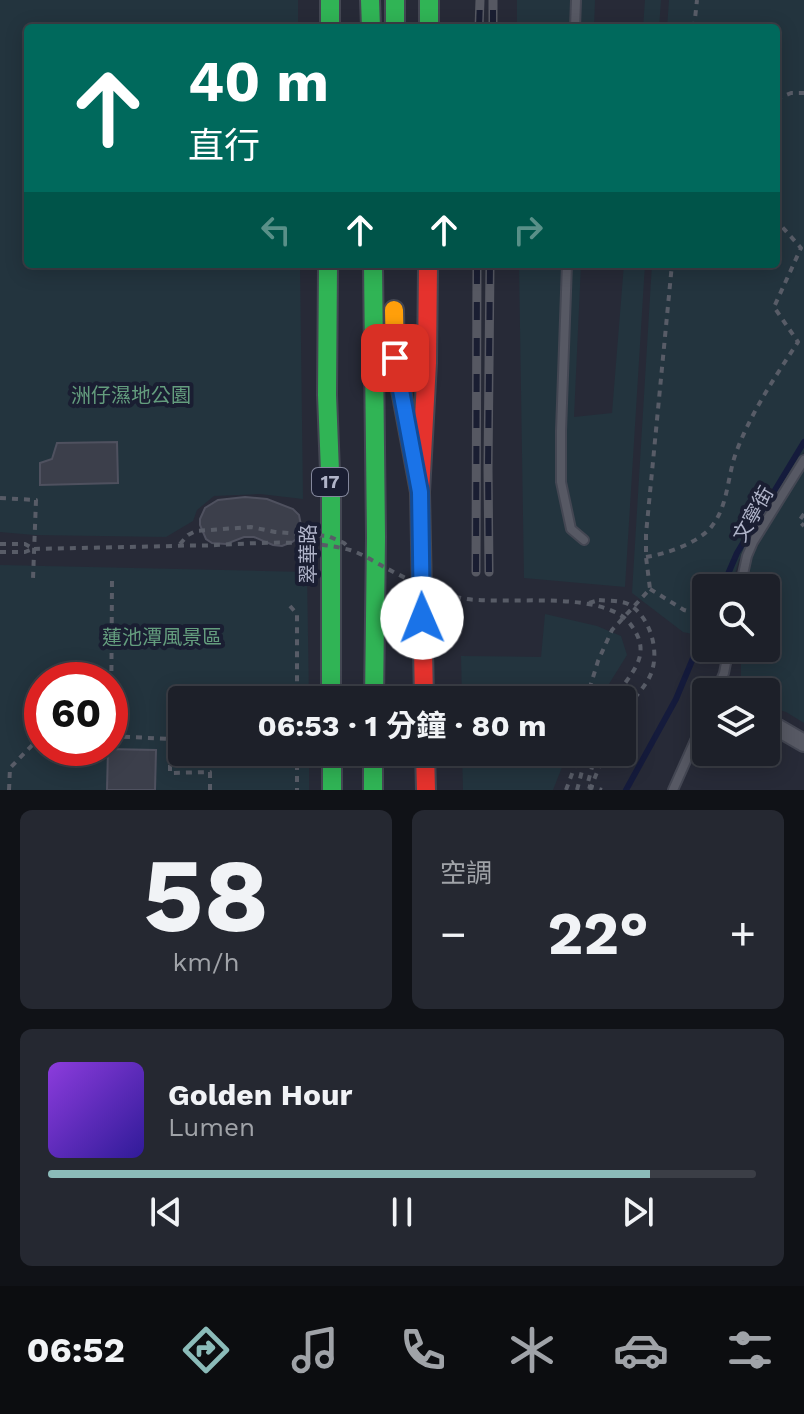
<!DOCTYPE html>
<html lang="zh-TW">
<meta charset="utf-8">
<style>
:root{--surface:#1d2029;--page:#252831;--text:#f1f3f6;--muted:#a0a3a8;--line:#3b3e46;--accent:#8bbbb9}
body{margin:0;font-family:"Work Sans","Noto Sans TC",sans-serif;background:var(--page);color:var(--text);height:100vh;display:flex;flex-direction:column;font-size:30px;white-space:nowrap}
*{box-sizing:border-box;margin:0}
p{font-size:26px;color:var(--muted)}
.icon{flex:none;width:44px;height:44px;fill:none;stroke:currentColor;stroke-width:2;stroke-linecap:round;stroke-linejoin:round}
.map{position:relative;height:790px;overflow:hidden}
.details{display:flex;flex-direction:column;gap:20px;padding:20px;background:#101217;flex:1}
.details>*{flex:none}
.guide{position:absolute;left:24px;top:24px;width:756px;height:244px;border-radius:8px;box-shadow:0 4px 20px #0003,0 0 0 2px var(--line);background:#00695c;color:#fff;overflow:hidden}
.fabs{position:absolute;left:692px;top:574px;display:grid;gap:16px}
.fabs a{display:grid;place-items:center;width:88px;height:88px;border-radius:8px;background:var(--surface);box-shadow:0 4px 20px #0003,0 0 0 2px var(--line);font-size:40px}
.speed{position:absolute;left:24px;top:662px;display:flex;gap:16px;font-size:40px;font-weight:700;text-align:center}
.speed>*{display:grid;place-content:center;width:104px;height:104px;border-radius:50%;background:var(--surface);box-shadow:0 4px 20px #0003,0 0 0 2px var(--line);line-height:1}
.speed .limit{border:12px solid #d22;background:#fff;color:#111}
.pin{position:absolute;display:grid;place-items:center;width:68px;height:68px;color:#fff;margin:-34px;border-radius:16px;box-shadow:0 4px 12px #0006}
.me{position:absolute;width:88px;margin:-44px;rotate:359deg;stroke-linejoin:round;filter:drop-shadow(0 0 6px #0008)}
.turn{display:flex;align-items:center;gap:28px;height:168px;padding:0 32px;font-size:36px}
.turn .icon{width:104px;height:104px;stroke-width:2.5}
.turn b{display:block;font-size:56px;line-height:68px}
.lanes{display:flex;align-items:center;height:76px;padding:0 32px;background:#0003;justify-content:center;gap:40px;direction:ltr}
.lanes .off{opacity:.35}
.big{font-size:60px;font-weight:700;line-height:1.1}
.details .card{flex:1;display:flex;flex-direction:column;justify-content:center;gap:12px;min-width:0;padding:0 28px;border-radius:12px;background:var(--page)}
.details .dial{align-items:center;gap:0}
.dial b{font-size:104px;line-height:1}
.song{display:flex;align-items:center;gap:24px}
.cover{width:96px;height:96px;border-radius:12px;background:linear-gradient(135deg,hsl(270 70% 55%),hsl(250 70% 35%))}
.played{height:8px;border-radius:4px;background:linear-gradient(90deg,var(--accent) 85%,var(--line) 85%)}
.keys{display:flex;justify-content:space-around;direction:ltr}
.heat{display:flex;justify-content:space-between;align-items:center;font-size:44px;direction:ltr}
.details .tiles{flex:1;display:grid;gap:20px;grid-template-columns:1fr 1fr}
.card:last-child{grid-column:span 2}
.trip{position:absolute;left:168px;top:686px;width:468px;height:80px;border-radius:8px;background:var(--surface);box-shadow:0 4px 20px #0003,0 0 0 2px var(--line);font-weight:700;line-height:80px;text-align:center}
.tabs{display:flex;height:128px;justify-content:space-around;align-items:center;background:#0c0d10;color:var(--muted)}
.tabs .icon{width:56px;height:56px}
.tabs .selected{color:var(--accent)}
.tabs b{font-size:36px;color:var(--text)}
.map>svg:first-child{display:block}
</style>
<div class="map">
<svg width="804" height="790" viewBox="0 0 804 790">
<rect width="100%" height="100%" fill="#272a37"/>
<g fill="#23343e" fill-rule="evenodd">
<polygon points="0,0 298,0 298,28 28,28 28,264 300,264 303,499 260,494 214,496 197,510 193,521 166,537 34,535 0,532"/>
<polygon points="517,0 595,0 594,28 517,28"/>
<polygon points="645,0 661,0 659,28 643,28"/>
<polygon points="669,0 804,0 804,452 739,560 731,588 706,588 706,637 683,632 632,593 652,264 776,264 776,28 667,28"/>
<polygon points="519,264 581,264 574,417 612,413 624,264 645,264 625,587 524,578"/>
<polygon points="804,469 804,723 786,712 766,706 766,692 736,692 741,679 741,648 766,648 766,588 744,588 752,557 778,506"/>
<path d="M0,565l307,7 2,128h-127v52h127v38h-309zM42,680h68v68h-68z"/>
<polygon points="545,614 597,626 621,636 627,655 599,700 462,700 461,656 541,657"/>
<polygon points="462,752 568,752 553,790 463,790"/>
</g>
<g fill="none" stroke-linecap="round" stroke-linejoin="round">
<g stroke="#151b3c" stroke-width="6">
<polyline points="722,588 737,553 804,442"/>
<polyline points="626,790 676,699 706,627"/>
</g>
</g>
<g fill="#3c3f4b" stroke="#4f515f" stroke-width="2">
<polygon points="117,442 118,483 40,485 40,463 52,459 57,443"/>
<polygon points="245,497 267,499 293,509 299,515 301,525 301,532 298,538 292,542 282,546 273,545 254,537 244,537 226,544 212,543 206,539 200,525 200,519 205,508 218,500"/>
<polygon points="108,749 156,750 155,790 107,790"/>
</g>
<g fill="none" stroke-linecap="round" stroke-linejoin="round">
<g stroke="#444753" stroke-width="12">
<g id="lane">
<polyline points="575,28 576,0"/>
<polyline points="567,264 561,431 561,482 571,529 584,540"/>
<polyline points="740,588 747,556 753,542 804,460"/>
<polyline points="716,692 724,673 729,648"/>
<polyline points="673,790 706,716"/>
</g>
</g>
<g stroke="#444753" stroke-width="20">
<polyline id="street" points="766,721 804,743"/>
</g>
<g stroke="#444753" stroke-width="22">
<g id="fast">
<polyline points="330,0 330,28"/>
<polyline points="370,0 371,28"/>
<polyline points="395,0 395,28"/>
<polyline points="429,0 429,28"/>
<polyline points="328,264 327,395 331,497 331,700"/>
<polyline points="373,264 376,537 374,700"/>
<polyline points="332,752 332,790"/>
<polyline points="373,752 373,790"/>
</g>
</g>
<g stroke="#444753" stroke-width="22">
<polyline id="slow" points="394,310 395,358 420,492"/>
</g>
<g stroke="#444753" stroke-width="22">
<g id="jam">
<polyline points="424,700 420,492 427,363 428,264"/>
<polyline points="425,752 426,790"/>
</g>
</g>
<g stroke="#585c67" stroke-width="4" stroke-dasharray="6 6" stroke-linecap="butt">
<polyline points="694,28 697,0"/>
<polyline points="776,99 791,93 804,93"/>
<polyline points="0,498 36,500 33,579"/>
<polyline points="804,514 799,521 804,526"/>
<polyline points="0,544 25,544 34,549"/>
<polyline points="0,552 25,552 33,549"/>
<path d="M646,557c20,-3 53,-14 66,-31 17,-22 15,-51 25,-76 15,-39 38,-73 61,-108l-24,-35 27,-59 -25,-28"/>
<polyline points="112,581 111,736 170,739 170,773 210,772 210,790"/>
<polyline points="650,589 684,610 706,616"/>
<polyline points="589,603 599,600"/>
<polyline points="290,606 297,614 297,700"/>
<polyline points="586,700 598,661 612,630 650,589 646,557 646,534 672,264"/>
<polyline points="297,752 297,790"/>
<polyline points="596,752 587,786 602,790"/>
<polyline points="9,790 10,768 42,735"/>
<polyline points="566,790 580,752"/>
<polyline points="577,790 587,752"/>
</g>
<use href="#lane" stroke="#575964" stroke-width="8"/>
<use href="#street" stroke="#575964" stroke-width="16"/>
<use href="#fast" stroke="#30b455" stroke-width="18"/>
<use href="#slow" stroke="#ff9f0a" stroke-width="18"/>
<use href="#jam" stroke="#e5322d" stroke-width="18"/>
<g stroke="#565862" stroke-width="9">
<g id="rail">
<polyline points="479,28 480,0"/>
<polyline points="493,28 493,0"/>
<polyline points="476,572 477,264"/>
<polyline points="489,572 488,468 490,264"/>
</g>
</g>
<use href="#rail" stroke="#1a1e32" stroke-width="6" stroke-dasharray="18" stroke-linecap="butt"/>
<g stroke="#585c67" stroke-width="4" stroke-dasharray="6 6" stroke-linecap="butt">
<polyline points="180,544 188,535 196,531 251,527 275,532 328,536 344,543 349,548"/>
<path d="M34,549c46,-1 93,-2 140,-3 14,-1 28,0 42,-1 44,-2 91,-6 134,5 13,4 26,13 38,19 24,13 52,26 79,30 41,6 138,-10 164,26 24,32 -3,49 -17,75"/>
<path d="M599,600c9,1 23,0 31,5 22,14 31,51 19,73 -7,13 -19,24 -27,36"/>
<polyline points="590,790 605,752"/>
</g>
</g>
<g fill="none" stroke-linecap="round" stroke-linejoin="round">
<g stroke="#114b97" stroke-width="20">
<polyline id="route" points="395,358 420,492 422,618"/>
</g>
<use href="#route" stroke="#1a73e8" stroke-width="14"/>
</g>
<g text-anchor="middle" stroke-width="8" stroke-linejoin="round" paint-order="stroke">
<rect fill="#1a1e32" stroke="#83879c" stroke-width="2" x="312" y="468" width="36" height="28" rx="6"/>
<g font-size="18" font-weight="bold" fill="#b0b4c9">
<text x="330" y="488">17</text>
</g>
<g font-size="20" fill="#649d7e" stroke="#1a1e32">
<text x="131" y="402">洲仔濕地公園</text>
<text x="162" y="644">蓮池潭風景區</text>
</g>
<g font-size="20" fill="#b0b4c9" stroke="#1a1e32">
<text transform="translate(753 514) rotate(-60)" y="7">文寧街</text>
<text transform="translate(308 554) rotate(-90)" y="7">翠華路</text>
</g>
</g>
</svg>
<div class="fabs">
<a><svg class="icon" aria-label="search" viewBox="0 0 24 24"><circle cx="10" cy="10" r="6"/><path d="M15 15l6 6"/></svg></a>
<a><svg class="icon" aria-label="layers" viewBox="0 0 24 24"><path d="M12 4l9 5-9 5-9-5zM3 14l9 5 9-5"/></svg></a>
</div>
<div class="speed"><div class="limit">60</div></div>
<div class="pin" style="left:395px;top:358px;background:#d93025"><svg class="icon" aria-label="arrive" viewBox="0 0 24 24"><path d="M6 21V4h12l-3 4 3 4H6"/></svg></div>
<svg class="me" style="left:422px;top:618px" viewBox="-20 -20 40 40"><circle r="19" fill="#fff"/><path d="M0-13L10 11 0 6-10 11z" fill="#1a73e8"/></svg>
<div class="trip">06:53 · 1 分鐘 · 80 m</div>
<div class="guide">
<div class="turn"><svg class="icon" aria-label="ahead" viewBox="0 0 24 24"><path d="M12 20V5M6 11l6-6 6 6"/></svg><div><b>40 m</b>直行</div></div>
<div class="lanes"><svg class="icon off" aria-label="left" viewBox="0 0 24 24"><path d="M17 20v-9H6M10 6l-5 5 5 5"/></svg><svg class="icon" aria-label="ahead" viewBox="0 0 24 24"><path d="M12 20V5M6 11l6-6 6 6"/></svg><svg class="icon" aria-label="ahead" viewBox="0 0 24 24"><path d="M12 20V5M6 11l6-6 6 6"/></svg><svg class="icon off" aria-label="right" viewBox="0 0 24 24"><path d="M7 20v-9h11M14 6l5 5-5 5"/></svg></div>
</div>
</div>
<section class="details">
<div class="tiles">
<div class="card dial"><b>58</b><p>km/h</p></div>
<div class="card"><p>空調</p>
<div class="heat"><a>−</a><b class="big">22°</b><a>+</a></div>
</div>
<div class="card">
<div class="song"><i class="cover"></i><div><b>Golden Hour</b><p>Lumen</p></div></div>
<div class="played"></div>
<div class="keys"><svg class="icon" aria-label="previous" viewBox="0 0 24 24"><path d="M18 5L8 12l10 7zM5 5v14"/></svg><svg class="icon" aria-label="pause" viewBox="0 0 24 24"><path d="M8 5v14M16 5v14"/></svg><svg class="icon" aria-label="next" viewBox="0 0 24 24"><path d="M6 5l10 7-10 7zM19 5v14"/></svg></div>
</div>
</div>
</section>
<nav class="tabs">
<b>06:52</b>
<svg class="icon selected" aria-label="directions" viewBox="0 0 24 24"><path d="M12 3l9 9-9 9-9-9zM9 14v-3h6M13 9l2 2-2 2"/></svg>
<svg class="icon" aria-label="music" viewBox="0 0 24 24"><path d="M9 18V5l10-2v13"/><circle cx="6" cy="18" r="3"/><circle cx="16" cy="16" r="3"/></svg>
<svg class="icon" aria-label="phone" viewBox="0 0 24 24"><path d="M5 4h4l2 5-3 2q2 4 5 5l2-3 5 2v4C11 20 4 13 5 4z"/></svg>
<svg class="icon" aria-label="climate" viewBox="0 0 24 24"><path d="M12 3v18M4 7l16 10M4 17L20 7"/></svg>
<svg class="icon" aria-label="car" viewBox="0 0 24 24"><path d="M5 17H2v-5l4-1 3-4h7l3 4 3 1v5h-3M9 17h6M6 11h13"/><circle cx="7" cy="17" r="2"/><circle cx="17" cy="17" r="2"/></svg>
<svg class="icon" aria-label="filters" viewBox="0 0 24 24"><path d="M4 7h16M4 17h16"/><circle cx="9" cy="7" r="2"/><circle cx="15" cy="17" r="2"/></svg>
</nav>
